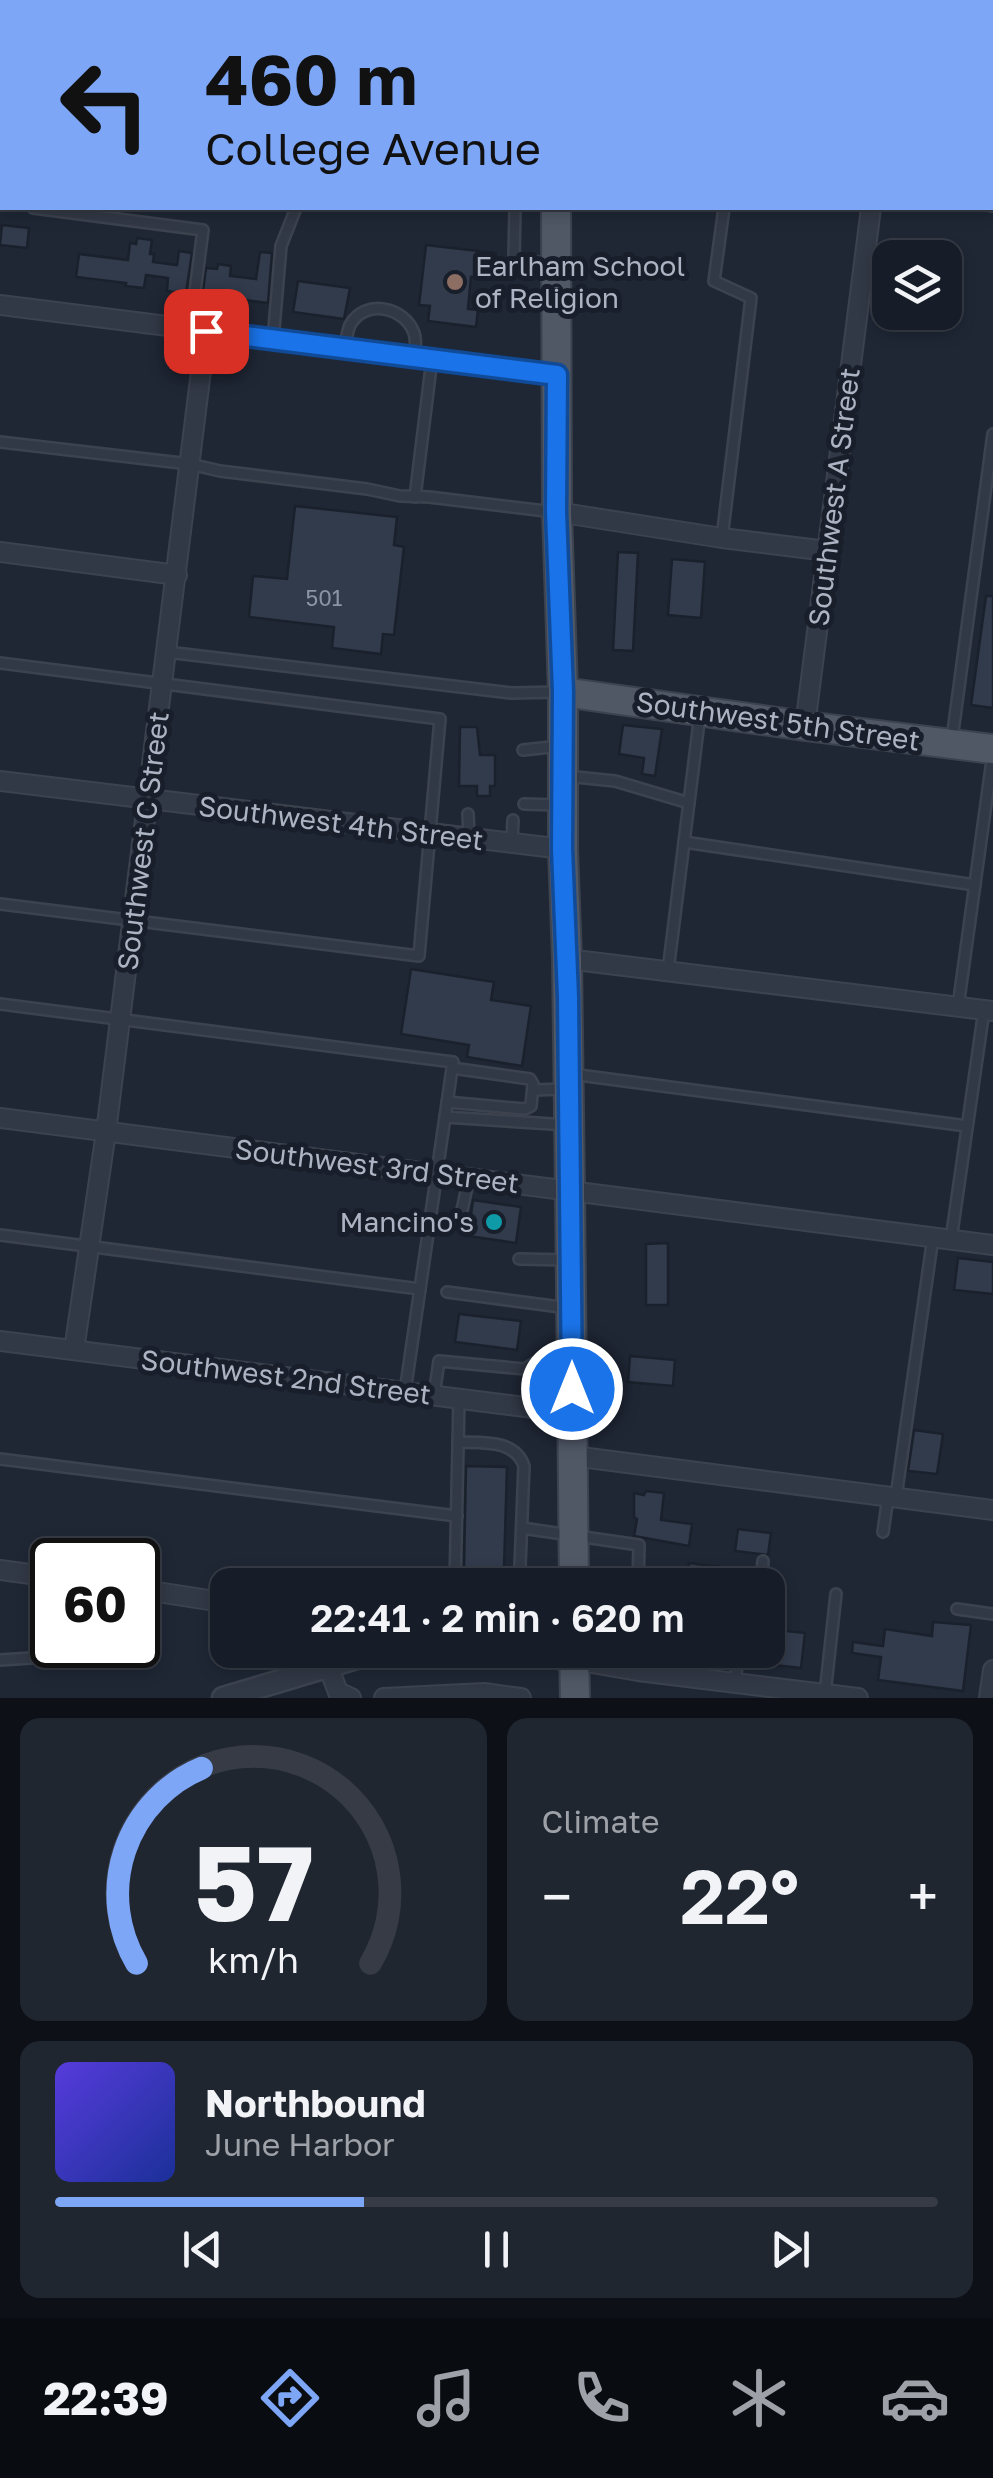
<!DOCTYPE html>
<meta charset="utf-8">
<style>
:root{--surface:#171d28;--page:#202630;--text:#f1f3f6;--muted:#9ea2a8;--line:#363b45;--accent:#7ea6f6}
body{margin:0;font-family:"Golos Text",sans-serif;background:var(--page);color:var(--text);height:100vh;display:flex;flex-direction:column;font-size:38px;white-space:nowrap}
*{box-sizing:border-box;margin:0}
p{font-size:32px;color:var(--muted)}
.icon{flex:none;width:55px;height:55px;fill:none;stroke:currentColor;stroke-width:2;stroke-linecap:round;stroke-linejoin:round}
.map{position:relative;height:1698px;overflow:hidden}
.sheet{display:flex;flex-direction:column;gap:20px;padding:20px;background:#0d1016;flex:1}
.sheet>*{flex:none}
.top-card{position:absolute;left:0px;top:0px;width:995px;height:210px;box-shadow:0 5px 15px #0003,0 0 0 2px var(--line);background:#7ea6f6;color:#111;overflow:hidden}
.controls{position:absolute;left:872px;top:240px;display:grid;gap:20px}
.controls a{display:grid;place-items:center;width:90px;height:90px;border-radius:20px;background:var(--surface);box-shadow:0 5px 15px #0003,0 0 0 2px var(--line);font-size:50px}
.speed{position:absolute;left:30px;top:1538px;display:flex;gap:20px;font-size:50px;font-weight:700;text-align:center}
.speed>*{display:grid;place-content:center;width:130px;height:130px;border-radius:50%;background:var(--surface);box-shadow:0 5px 15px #0003,0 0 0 2px var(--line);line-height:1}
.speed .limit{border:5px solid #111;border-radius:15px;background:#fff;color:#111}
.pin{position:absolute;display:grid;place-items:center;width:85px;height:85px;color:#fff;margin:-42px;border-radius:20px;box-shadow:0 5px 15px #0006}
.me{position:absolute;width:110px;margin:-55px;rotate:0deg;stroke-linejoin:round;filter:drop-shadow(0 0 8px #0008)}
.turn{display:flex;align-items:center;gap:35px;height:210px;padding:0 40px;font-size:45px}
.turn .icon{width:130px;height:130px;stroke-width:2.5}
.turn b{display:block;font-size:70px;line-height:85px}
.big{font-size:75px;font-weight:600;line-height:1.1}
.sheet .tile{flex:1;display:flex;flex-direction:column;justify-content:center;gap:15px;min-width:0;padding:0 35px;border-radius:20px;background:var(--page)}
.sheet .dial{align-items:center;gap:0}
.dial svg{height:260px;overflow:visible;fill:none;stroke:var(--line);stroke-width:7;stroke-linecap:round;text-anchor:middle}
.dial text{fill:var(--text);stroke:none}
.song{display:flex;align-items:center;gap:30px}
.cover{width:120px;height:120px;border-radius:15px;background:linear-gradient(135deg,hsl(250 70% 55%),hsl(230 70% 35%))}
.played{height:10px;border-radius:5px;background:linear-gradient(90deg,var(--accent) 35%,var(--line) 35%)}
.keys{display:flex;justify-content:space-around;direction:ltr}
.heat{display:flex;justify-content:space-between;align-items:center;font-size:55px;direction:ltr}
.sheet .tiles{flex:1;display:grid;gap:20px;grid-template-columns:1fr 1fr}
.tile:last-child{grid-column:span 2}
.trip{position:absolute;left:210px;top:1568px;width:575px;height:100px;border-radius:20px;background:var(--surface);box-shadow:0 5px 15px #0003,0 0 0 2px var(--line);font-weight:600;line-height:100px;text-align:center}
.tab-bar{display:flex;height:160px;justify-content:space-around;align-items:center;background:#090c10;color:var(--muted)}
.tab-bar .icon{width:70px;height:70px}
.tab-bar .active{color:var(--accent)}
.tab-bar b{font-size:45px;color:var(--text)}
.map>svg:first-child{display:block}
</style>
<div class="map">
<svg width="993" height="1698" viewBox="0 0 993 1698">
<rect width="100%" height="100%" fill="#1f2735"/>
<g fill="#313b4c" stroke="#1a212c" stroke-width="2.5">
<polygon points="2,225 29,228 27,248 0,245"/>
<polygon points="137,238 152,240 150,254 154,254 153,262 177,265 179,251 192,253 186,294 167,291 168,278 146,275 144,288 125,286 126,283 76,277 79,254 128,260 130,243 136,244"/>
<polygon points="426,245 496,253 493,280 471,277 468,309 478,310 476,327 428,321 430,306 419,305"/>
<polygon points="260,252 272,253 268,303 228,298 227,301 202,298 206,268 217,269 218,264 231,266 230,276 256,279"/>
<polygon points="298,281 350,288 344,319 293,312"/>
<polygon points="295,506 397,517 394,545 404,547 394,635 383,634 381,654 332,648 334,627 249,617 253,576 287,579"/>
<polygon points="618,552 638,553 633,651 613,650"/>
<polygon points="672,559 705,562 701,618 668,615"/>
<polygon points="986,596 993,596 993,708 971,705"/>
<polygon points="623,725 662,729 655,776 642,774 644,758 619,754"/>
<polygon points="460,727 477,727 480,755 495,755 495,786 490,786 490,796 477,796 477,786 459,786"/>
<polygon points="411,969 494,982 491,1000 531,1006 522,1066 467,1057 469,1045 401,1034"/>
<polygon points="473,1200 521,1207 516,1243 468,1236"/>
<polygon points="668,1243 668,1305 646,1305 646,1244"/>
<polygon points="958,1258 993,1262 993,1294 954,1290"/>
<polygon points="459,1314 521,1321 517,1350 455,1342"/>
<polygon points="630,1356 675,1360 673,1386 628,1382"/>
<polygon points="914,1430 943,1434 937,1474 908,1471"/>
<polygon points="466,1466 507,1467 504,1569 464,1567"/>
<polygon points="646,1491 664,1493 661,1520 692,1524 689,1546 634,1536 637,1519 634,1517 634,1493 644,1495"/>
<polygon points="738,1529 771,1533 768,1555 735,1551"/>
<polygon points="689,1563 727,1568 724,1585 686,1585"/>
<polygon points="933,1622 971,1625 963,1691 878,1680 881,1657 852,1653 853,1642 883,1646 885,1629 932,1636"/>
<polygon points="768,1629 805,1633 801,1668 765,1664"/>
</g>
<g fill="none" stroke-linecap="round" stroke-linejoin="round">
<g stroke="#3c434f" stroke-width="14">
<g id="service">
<polyline points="208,2 209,0"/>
<polyline points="256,2 257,0"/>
<polyline points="752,2 752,0"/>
<polyline points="0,11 2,11"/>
<polyline points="0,203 2,203"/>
<polyline points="33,208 203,230 190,329"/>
<polyline points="515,208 514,258 554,265"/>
<polyline points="273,340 281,246 296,208"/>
<path d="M344,349c2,-7 3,-17 6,-24 15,-27 55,-18 64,8 3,8 1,16 0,24"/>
<polyline points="0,442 190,464 220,471 367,489 400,496 429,497 554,512"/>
<polyline points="415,497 432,359"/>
<polyline points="722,538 751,298 714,281 724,208"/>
<polyline points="167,652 511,693 560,692"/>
<polyline points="0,663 440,719 419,956 0,904"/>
<polyline points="952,739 993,434"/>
<polyline points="523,750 560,746"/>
<polyline points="566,776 615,781 689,803"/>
<polyline points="524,804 557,805"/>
<polyline points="468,814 469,837"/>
<polyline points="512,842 513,820"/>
<polyline points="684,842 975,885"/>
<polyline points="668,971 700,714"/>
<polyline points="0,1004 453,1062 405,1392"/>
<polyline points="958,1007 993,753"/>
<polyline points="571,1074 967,1126"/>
<polyline points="533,1090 565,1089"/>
<polyline points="447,1102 525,1109 531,1106 533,1084 530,1079 452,1068"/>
<polyline points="445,1117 567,1125"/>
<polyline points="459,1224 469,1178"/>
<polyline points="0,1235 420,1289"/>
<polyline points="951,1240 984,1010"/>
<polyline points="519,1259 568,1260"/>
<polyline points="447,1292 568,1308"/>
<polyline points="434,1395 439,1361 525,1369 534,1363 569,1365"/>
<path d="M458,1442c24,1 57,-3 66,24l-4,100 -3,10 -13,9"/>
<polyline points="0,1459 457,1516"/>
<polyline points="896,1497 933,1237"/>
<polyline points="522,1528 639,1545 638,1585"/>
<polyline points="883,1532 888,1497"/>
<polyline points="455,1585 459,1399"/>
<polyline points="761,1585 763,1561"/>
<polyline points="957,1609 993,1614"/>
<polyline points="0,1660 78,1655 90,1650 93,1645"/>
<polyline points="656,1672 657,1650"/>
<polyline points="735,1682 739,1650"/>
<polyline points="825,1694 836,1594"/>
</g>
</g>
<g stroke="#3c434f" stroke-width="22">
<g id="minor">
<polyline points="108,2 114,0"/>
<polyline points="896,2 897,0"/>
<polyline points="0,60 2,59"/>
<polyline points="992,202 993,202"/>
<polyline points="0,305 557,375"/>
<polyline points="557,512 722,538 827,551"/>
<polyline points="0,552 177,575"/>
<polyline points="805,726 871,208"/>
<polyline points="0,781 563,849"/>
<polyline points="567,959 993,1011"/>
<polyline points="0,1118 993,1245"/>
<polyline points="0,1341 572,1413"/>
<polyline points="74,1350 106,1132 206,331"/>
<polyline points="573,1456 993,1510"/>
<polyline points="0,1570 52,1577"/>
<polyline points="138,1589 228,1603"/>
<polyline points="322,1650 338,1692 351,1698"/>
<polyline points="574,1660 638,1671 858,1698"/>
<polyline points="384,1698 484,1693 521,1698"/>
<polyline points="989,1698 993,1670"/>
</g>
</g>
<g stroke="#3c434f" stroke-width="25">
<g id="tertiary">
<polyline points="501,1650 574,1660"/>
<polyline points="223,1698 360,1657 394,1650"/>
</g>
</g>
<g stroke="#3c434f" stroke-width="32">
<g id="primary">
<polyline points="554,0 554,2"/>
<polyline points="556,208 557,512 563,692 563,849 567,959 570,1191 574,1585"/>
<polyline points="563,692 805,726 993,749"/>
<polyline points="574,1650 575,1698"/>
</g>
</g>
<use href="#service" stroke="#323946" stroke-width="9"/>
<use href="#minor" stroke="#323946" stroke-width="18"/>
<use href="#tertiary" stroke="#323946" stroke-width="20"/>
<use href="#primary" stroke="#505866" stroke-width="28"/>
</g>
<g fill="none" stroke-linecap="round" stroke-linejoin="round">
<g stroke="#114b97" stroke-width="25">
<polyline id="route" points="206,331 557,375 556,512 563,692 562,849 568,997 572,1389"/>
</g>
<use href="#route" stroke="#1a73e8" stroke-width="18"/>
</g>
<circle fill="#8d6e63" stroke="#181f2a" stroke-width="4" cx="455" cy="282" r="10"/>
<circle fill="#0f9aa8" stroke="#181f2a" stroke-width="4" cx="494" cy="1222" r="10"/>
<g text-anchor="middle" stroke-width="10" stroke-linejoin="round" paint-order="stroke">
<g font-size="22" fill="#8b94a3">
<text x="324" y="606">501</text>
</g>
<g font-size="28" fill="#acb4c3" stroke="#181f2a" text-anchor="start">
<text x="475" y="276">Earlham School<tspan x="475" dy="32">of Religion</tspan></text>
<text x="474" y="1232" text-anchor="end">Mancino's</text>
</g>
<g font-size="28" fill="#acb4c3" stroke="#181f2a">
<text transform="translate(834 497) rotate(-83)" y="10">Southwest A Street</text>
<text transform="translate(778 721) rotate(8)" y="10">Southwest 5th Street</text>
<text transform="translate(341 823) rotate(7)" y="10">Southwest 4th Street</text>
<text transform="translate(143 841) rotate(-83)" y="10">Southwest C Street</text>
<text transform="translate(377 1166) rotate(7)" y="10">Southwest 3rd Street</text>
<text transform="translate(286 1377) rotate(7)" y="10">Southwest 2nd Street</text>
</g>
</g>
</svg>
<div class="controls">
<a><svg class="icon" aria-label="layers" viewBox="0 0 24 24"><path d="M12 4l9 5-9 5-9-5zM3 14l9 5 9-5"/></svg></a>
</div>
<div class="speed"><div class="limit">60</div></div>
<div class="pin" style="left:206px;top:331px;background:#d93025"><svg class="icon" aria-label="arrive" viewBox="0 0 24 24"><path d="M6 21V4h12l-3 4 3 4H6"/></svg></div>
<svg class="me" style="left:572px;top:1389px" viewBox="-20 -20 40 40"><circle r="17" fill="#1a73e8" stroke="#fff" stroke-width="3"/><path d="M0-11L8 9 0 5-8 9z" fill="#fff"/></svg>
<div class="trip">22:41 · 2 min · 620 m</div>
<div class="top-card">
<div class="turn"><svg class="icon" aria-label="left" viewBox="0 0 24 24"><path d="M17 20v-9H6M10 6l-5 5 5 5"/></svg><div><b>460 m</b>College Avenue</div></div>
</div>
</div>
<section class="sheet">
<div class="tiles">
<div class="tile dial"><svg viewBox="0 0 100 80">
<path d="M14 69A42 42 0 1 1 86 69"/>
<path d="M14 69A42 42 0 0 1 34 9" stroke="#7ea6f6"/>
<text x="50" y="56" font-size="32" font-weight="700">57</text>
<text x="50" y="72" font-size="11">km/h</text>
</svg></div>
<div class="tile"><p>Climate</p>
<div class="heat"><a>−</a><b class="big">22°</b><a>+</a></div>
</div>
<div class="tile">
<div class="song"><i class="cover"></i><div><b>Northbound</b><p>June Harbor</p></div></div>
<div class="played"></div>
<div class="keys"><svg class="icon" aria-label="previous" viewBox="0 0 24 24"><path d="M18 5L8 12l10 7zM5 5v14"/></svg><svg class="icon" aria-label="pause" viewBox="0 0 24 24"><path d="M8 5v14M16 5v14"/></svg><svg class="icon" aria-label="next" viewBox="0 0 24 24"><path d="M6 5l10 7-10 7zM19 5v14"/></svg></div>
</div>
</div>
</section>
<nav class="tab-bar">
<b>22:39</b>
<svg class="icon active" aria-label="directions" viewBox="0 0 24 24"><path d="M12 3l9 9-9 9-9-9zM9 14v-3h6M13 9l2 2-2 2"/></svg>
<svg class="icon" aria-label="music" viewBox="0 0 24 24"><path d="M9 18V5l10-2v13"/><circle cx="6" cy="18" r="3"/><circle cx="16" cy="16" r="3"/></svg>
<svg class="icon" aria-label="phone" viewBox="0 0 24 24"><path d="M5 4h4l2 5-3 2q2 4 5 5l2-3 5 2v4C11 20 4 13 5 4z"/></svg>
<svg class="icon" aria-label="climate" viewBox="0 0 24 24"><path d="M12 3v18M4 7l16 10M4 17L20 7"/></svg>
<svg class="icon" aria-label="car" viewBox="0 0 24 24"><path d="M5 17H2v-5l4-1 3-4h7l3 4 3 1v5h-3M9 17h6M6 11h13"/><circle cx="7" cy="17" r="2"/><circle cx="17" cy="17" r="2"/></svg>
</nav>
